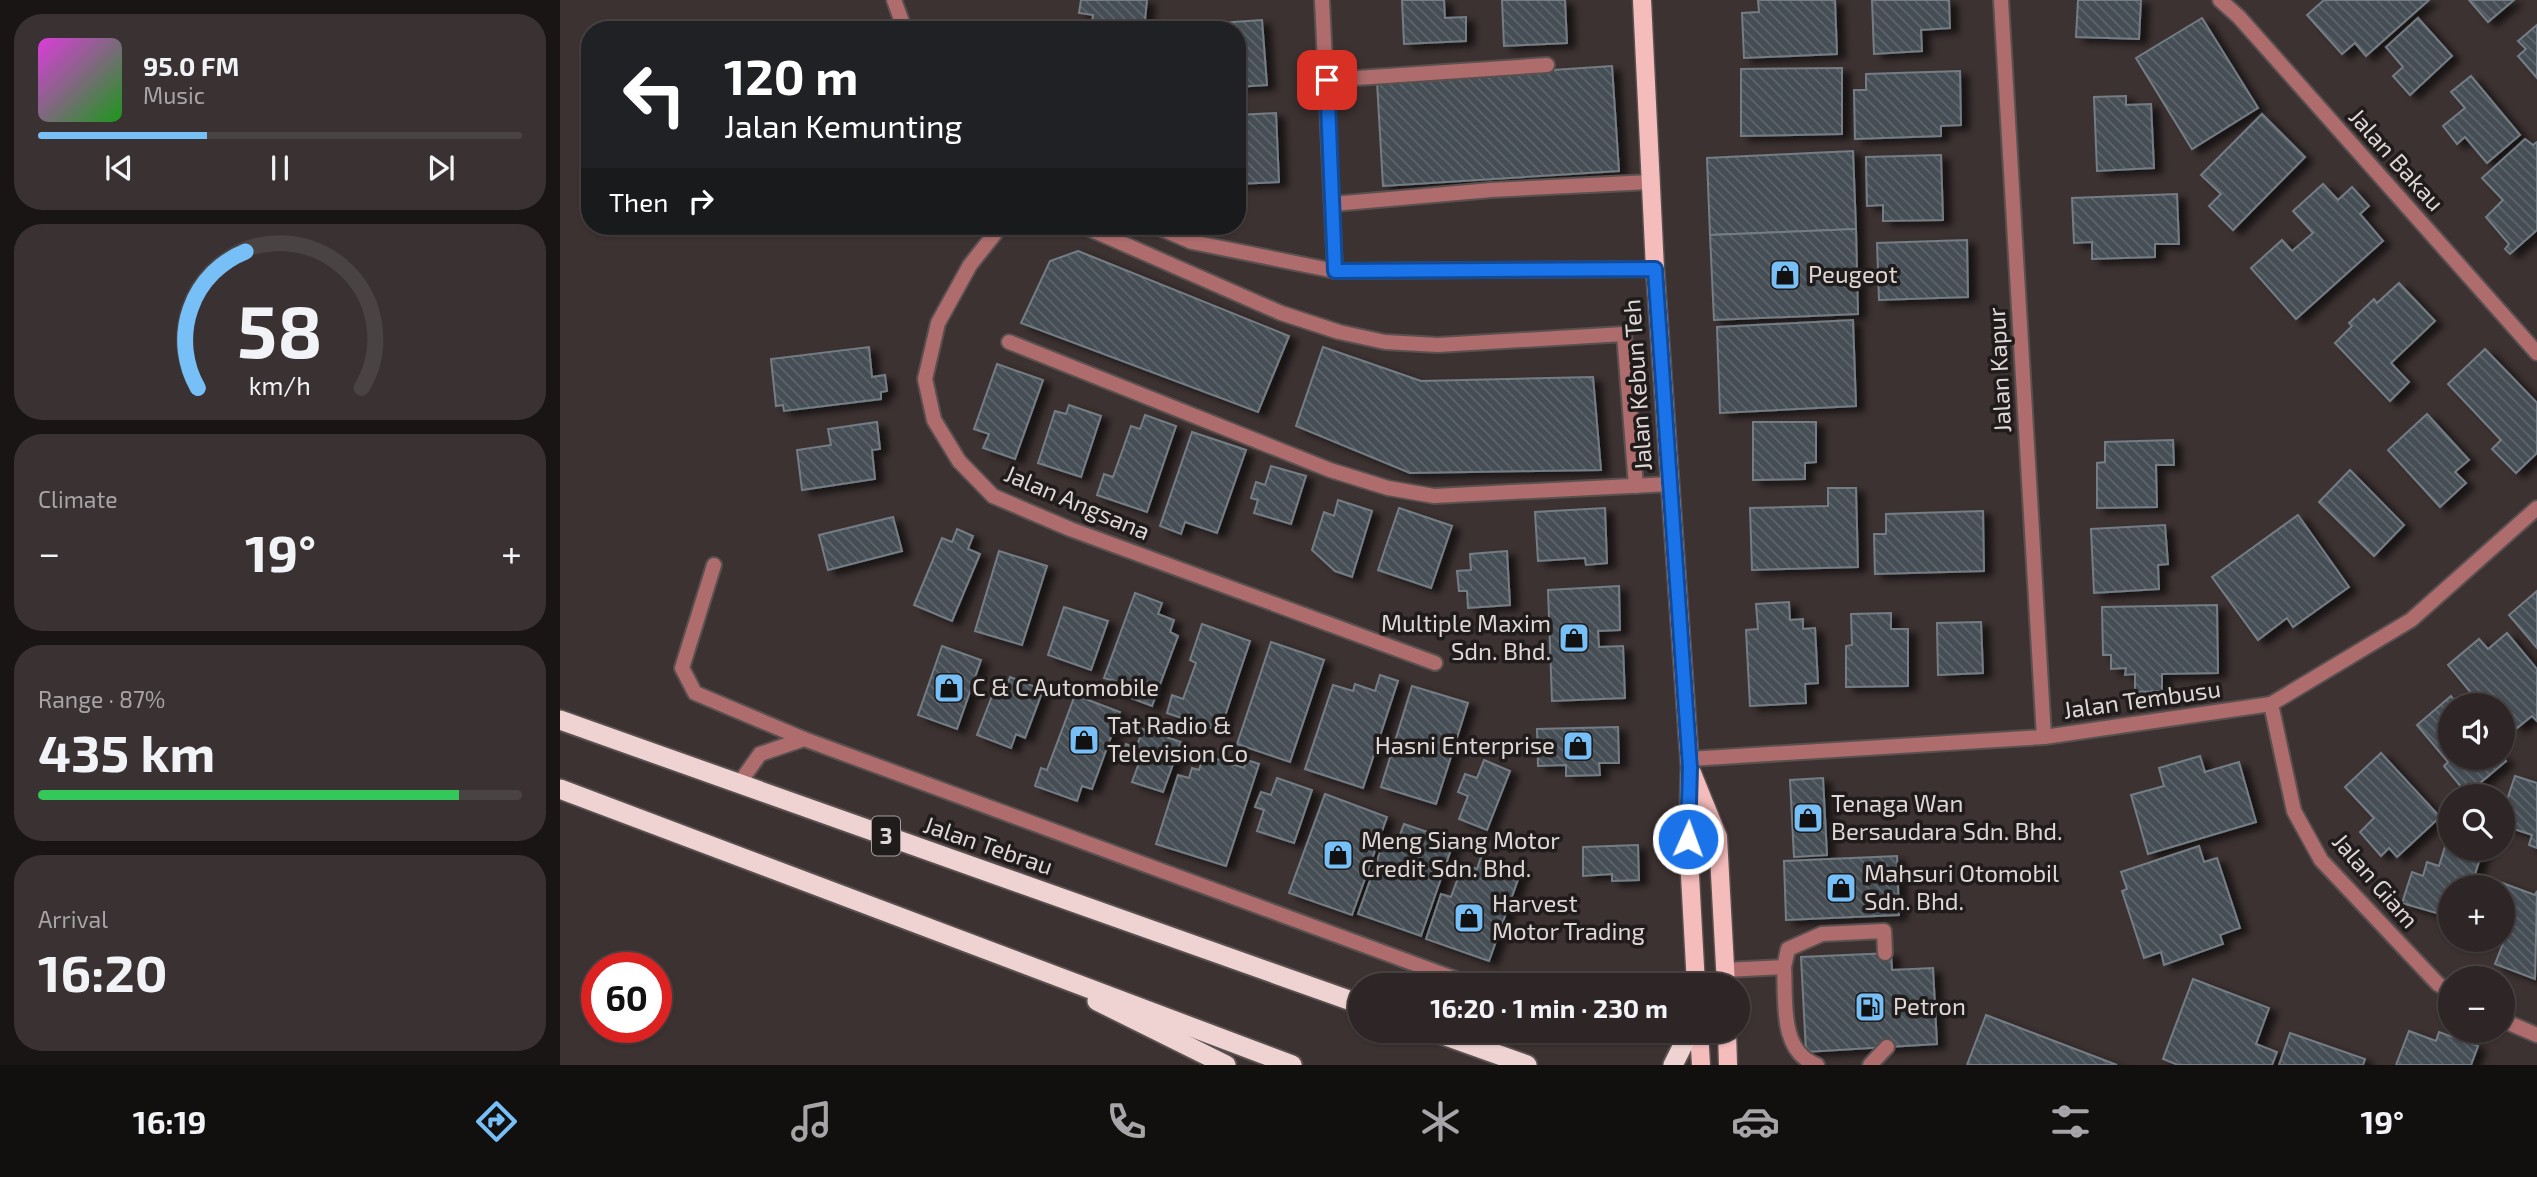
<!DOCTYPE html>
<meta charset="utf-8">
<style>
:root{--surface:#2e2626;--page:#3a3232;--text:#f1f3f6;--muted:#a7a5a7;--line:#494343;--accent:#77bff7}
body{margin:0;font-family:"Exo 2",sans-serif;background:var(--page);color:var(--text);height:100vh;display:flex;flex-direction:column;font-size:26px;white-space:nowrap}
*{box-sizing:border-box;margin:0}
p{font-size:23px;color:var(--muted)}
.icon{flex:none;width:38px;height:38px;fill:none;stroke:currentColor;stroke-width:2;stroke-linecap:round;stroke-linejoin:round}
.map{position:relative;flex:1;overflow:hidden}
.sheet{display:flex;flex-direction:column;gap:14px;padding:14px;background:#191515;width:560px}
.sheet>*{flex:none}
.top-card{position:absolute;left:21px;top:21px;width:665px;height:214px;border-radius:28px;box-shadow:0 2px 5px #0004,0 0 0 2px var(--line);background:#202124;color:#fff;overflow:hidden}
.fabs{position:absolute;left:1878px;top:693px;display:grid;gap:14px}
.fabs a{display:grid;place-items:center;width:77px;height:77px;border-radius:50%;background:var(--surface);box-shadow:0 2px 5px #0004,0 0 0 2px var(--line);font-size:35px}
.speed{position:absolute;left:21px;top:952px;display:flex;gap:14px;font-size:35px;font-weight:700;text-align:center}
.speed>*{display:grid;place-content:center;width:91px;height:91px;border-radius:50%;background:var(--surface);box-shadow:0 2px 5px #0004,0 0 0 2px var(--line);line-height:1}
.speed .limit{border:10px solid #d22;background:#fff;color:#111}
.pin{position:absolute;display:grid;place-items:center;width:60px;height:60px;color:#fff;margin:-30px;border-radius:14px;box-shadow:0 4px 10px #0006}
.me{position:absolute;width:77px;margin:-38px;rotate:2deg;stroke-linejoin:round;filter:drop-shadow(0 0 5px #0008)}
.turn{display:flex;align-items:center;gap:24px;height:147px;padding:0 28px;font-size:32px}
.turn .icon{width:91px;height:91px;stroke-width:2.5}
.turn b{display:block;font-size:49px;line-height:60px}
.then{display:flex;align-items:center;height:66px;padding:0 28px;background:#0003;gap:14px;font-size:26px}
.big{font-size:52px;font-weight:700;line-height:1.1}
.sheet .card{flex:1;display:flex;flex-direction:column;justify-content:center;gap:10px;min-width:0;padding:0 24px;border-radius:28px;background:var(--page)}
.sheet .dial{align-items:center;gap:0}
.dial svg{height:182px;overflow:visible;fill:none;stroke:var(--line);stroke-width:7;stroke-linecap:round;text-anchor:middle}
.dial text{fill:var(--text);stroke:none}
.song{display:flex;align-items:center;gap:21px}
.cover{width:84px;height:84px;border-radius:10px;background:linear-gradient(135deg,hsl(300 70% 55%),hsl(120 70% 35%))}
.played{height:7px;border-radius:4px;background:linear-gradient(90deg,var(--accent) 35%,var(--line) 35%)}
.keys{display:flex;justify-content:space-around;direction:ltr}
.heat{display:flex;justify-content:space-between;align-items:center;font-size:38px;direction:ltr}
.charge{height:10px;border-radius:5px;background:linear-gradient(90deg,#34c759 87%,var(--line) 0)}
.trip{position:absolute;left:788px;top:973px;width:402px;height:70px;border-radius:35px;background:var(--surface);box-shadow:0 2px 5px #0004,0 0 0 2px var(--line);font-weight:700;line-height:70px;text-align:center}
.tab-bar{display:flex;height:112px;justify-content:space-around;align-items:center;background:#120f0f;color:var(--muted)}
.tab-bar .icon{width:49px;height:49px}
.tab-bar .active{color:var(--accent)}
.tab-bar b{font-size:32px;color:var(--text)}
main{display:flex;flex:1;min-height:0}
.map>svg:first-child{display:block}
</style>
<main>
<section class="sheet">
<div class="card">
<div class="song"><i class="cover"></i><div><b>95.0 FM</b><p>Music</p></div></div>
<div class="played"></div>
<div class="keys"><svg class="icon" aria-label="previous" viewBox="0 0 24 24"><path d="M18 5L8 12l10 7zM5 5v14"/></svg><svg class="icon" aria-label="pause" viewBox="0 0 24 24"><path d="M8 5v14M16 5v14"/></svg><svg class="icon" aria-label="next" viewBox="0 0 24 24"><path d="M6 5l10 7-10 7zM19 5v14"/></svg></div>
</div>
<div class="card dial"><svg viewBox="0 0 100 80">
<path d="M14 69A42 42 0 1 1 86 69"/>
<path d="M14 69A42 42 0 0 1 35 9" stroke="#77bff7"/>
<text x="50" y="56" font-size="32" font-weight="700">58</text>
<text x="50" y="72" font-size="11">km/h</text>
</svg></div>
<div class="card"><p>Climate</p>
<div class="heat"><a>−</a><b class="big">19°</b><a>+</a></div>
</div>
<div class="card"><p>Range · 87%</p><b class="big">435 km</b><div class="charge"></div></div>
<div class="card"><p>Arrival</p><b class="big">16:20</b></div>
</section>
<div class="map">
<svg width="1977" height="1065" viewBox="0 0 1977 1065">
<defs>
<pattern id="building-back-hatch" width="6" height="6" patternUnits="userSpaceOnUse" patternTransform="scale(1.75)"><rect width="6" height="6" fill="#454d54"/><path d="M-1 5l2 2M0 0l6 6M5-1l2 2" fill="none" stroke="#5f666c"/></pattern>
<filter id="shadow"><feDropShadow dx="8" dy="4.5" stdDeviation="3.5" flood-color="#0009"/></filter>
</defs>
<rect width="100%" height="100%" fill="#3d3232"/>
<g fill="url(#building-back-hatch)" stroke="#747d84" stroke-width="2" filter="url(#shadow)">
<polygon points="521,0 587,0 584,30 531,30 533,15 519,13"/>
<polygon points="842,0 884,0 885,18 906,17 906,41 844,44"/>
<polygon points="942,0 1005,0 1007,43 944,46"/>
<polygon points="1198,0 1275,0 1277,54 1184,58 1182,13 1199,12"/>
<polygon points="1312,0 1389,0 1390,28 1361,30 1362,51 1314,54"/>
<polygon points="1518,0 1581,0 1579,39 1516,37"/>
<polygon points="1764,0 1869,0 1806,56 1795,43 1782,54 1747,15"/>
<polygon points="1909,0 1954,0 1928,22"/>
<polygon points="1642,18 1698,108 1632,149 1576,58"/>
<polygon points="1858,18 1892,56 1850,95 1833,76 1843,67 1826,47"/>
<polygon points="702,20 707,85 677,87 677,30 659,30 659,23"/>
<polygon points="1977,25 1977,78 1958,56 1966,49 1958,41"/>
<polygon points="1052,66 1059,171 823,186 817,82"/>
<polygon points="1282,68 1282,134 1181,136 1181,69"/>
<polygon points="1400,71 1401,125 1381,126 1381,136 1295,139 1294,90 1306,90 1306,74"/>
<polygon points="1911,76 1960,135 1927,163 1905,137 1897,144 1883,126 1905,108 1891,92"/>
<polygon points="1566,96 1566,105 1591,104 1594,168 1537,171 1534,97"/>
<polygon points="716,113 719,182 677,184 677,115"/>
<polygon points="1702,114 1745,157 1673,230 1649,206 1661,194 1641,175"/>
<polygon points="1965,139 1973,145 1977,142 1977,230 1950,254 1945,249 1949,244 1926,217 1943,200 1922,178"/>
<polygon points="1293,151 1296,229 1150,235 1147,158"/>
<polygon points="1381,155 1383,220 1323,221 1323,205 1307,206 1306,157"/>
<polygon points="1763,184 1778,200 1792,187 1809,206 1800,214 1823,241 1736,319 1691,268 1722,240 1732,251 1753,233 1733,211"/>
<polygon points="1617,194 1619,244 1595,244 1595,257 1532,259 1532,242 1514,243 1512,198"/>
<polygon points="1296,229 1298,314 1154,320 1150,235"/>
<polygon points="1407,240 1408,297 1319,300 1317,243"/>
<polygon points="518,251 729,336 698,412 461,323 490,261"/>
<polygon points="1839,283 1875,321 1831,363 1849,382 1830,401 1775,343 1792,326 1789,323 1814,299 1817,303"/>
<polygon points="1293,320 1296,406 1160,413 1157,327"/>
<polygon points="309,347 312,377 325,375 327,391 321,392 321,399 224,411 223,405 216,406 211,359"/>
<polygon points="763,347 861,381 1033,377 1041,470 850,473 736,426"/>
<polygon points="1925,349 1977,403 1977,453 1956,473 1932,449 1941,440 1888,384"/>
<polygon points="437,364 483,380 455,459 423,448 429,434 414,429"/>
<polygon points="509,405 541,416 521,477 478,463 495,411 506,414"/>
<polygon points="1867,414 1909,460 1895,472 1906,483 1880,507 1828,450"/>
<polygon points="585,415 616,426 587,512 537,495 544,474 553,477 571,426 580,429"/>
<polygon points="317,422 320,449 312,450 315,479 242,490 237,450 271,445 268,429"/>
<polygon points="1193,422 1256,422 1256,462 1245,463 1245,479 1193,480"/>
<polygon points="632,432 686,450 657,533 625,522 621,534 600,526"/>
<polygon points="1613,440 1614,465 1596,465 1597,507 1537,508 1537,463 1545,462 1545,442"/>
<polygon points="711,466 746,476 731,524 694,513 698,500 691,498 696,482 705,485"/>
<polygon points="1790,470 1844,525 1814,556 1759,502"/>
<polygon points="1268,488 1296,488 1298,567 1192,570 1190,508 1268,506"/>
<polygon points="778,500 812,511 792,577 775,571 752,550 764,512 774,516"/>
<polygon points="839,508 892,526 871,588 818,570"/>
<polygon points="1045,508 1047,563 1026,565 1025,558 978,561 975,512"/>
<polygon points="1423,511 1424,571 1315,574 1314,534 1326,534 1326,514"/>
<polygon points="1738,515 1789,587 1733,627 1727,618 1698,640 1652,577"/>
<polygon points="333,517 342,551 268,570 259,535"/>
<polygon points="1605,525 1608,564 1598,565 1599,589 1534,593 1531,529"/>
<polygon points="397,529 413,536 408,549 420,554 392,621 354,605 382,538 392,542"/>
<polygon points="439,551 487,566 462,645 415,631"/>
<polygon points="947,551 950,605 908,608 907,591 899,591 897,571 911,570 910,554"/>
<polygon points="1059,586 1060,630 1038,631 1039,647 1063,646 1065,698 992,701 988,590"/>
<polygon points="1977,591 1977,648 1949,615"/>
<polygon points="575,593 602,603 598,614 614,620 610,632 618,636 592,706 552,691 555,681 544,678"/>
<polygon points="1229,602 1230,620 1243,619 1243,629 1255,628 1258,683 1245,684 1246,703 1190,706 1186,630 1198,629 1196,604"/>
<polygon points="1657,605 1658,673 1602,674 1602,691 1575,692 1575,674 1565,675 1566,668 1551,669 1551,655 1543,655 1542,607"/>
<polygon points="504,607 548,621 531,670 488,655"/>
<polygon points="1331,613 1331,629 1348,629 1348,686 1286,687 1286,646 1292,645 1291,614"/>
<polygon points="1421,622 1423,673 1378,675 1377,623"/>
<polygon points="642,624 690,641 660,731 607,713 612,695 623,699 636,663 630,660"/>
<polygon points="1947,633 1977,669 1977,721 1972,716 1957,728 1942,710 1942,705 1921,705 1888,665 1919,639 1928,649"/>
<polygon points="711,642 764,660 730,762 677,744"/>
<polygon points="382,646 421,660 397,729 358,715"/>
<polygon points="820,675 838,681 803,788 745,769 773,685 793,691 795,684 815,691"/>
<polygon points="450,677 483,690 465,738 456,734 451,748 417,735 434,691 443,695"/>
<polygon points="852,686 908,703 876,804 821,787"/>
<polygon points="515,695 560,712 532,789 522,786 517,801 475,786 481,768 487,770"/>
<polygon points="1891,696 1898,705 1890,705 1890,758 1942,756 1946,761 1907,794 1884,766 1888,762 1857,725"/>
<polygon points="1058,727 1059,763 1039,763 1040,775 1006,776 1006,765 978,766 977,729"/>
<polygon points="583,729 621,742 603,792 572,782 579,763 562,758 566,744 576,748"/>
<polygon points="1821,753 1880,817 1837,857 1829,848 1821,856 1800,832 1814,818 1785,787"/>
<polygon points="644,755 684,768 687,760 699,764 666,866 596,844 618,775 629,778 632,768 639,770"/>
<polygon points="1640,756 1645,772 1679,762 1696,822 1588,854 1571,795 1604,786 1599,768"/>
<polygon points="924,760 950,771 927,830 899,819 908,796 898,792 905,774 917,778"/>
<polygon points="1955,776 1977,783 1977,848 1969,845 1972,835 1942,825 1942,815"/>
<polygon points="717,778 752,790 734,843 697,831 704,810 695,807 701,792 711,795"/>
<polygon points="1263,778 1267,855 1234,857 1230,780"/>
<polygon points="765,794 827,817 792,915 729,893"/>
<polygon points="844,824 894,841 861,936 798,914 824,841 836,845"/>
<polygon points="1888,837 1890,849 1923,849 1911,887 1890,887 1890,917 1842,903 1852,872 1863,876 1867,862 1879,866"/>
<polygon points="1078,845 1079,880 1052,881 1052,874 1023,876 1023,847"/>
<polygon points="1639,846 1644,862 1657,858 1680,928 1660,935 1663,944 1604,965 1601,952 1584,958 1562,891 1567,889 1561,872"/>
<polygon points="1337,856 1339,915 1226,920 1224,861"/>
<polygon points="921,857 961,871 929,961 866,939 881,894 891,897 903,864 917,869"/>
<polygon points="1937,881 1975,895 1977,891 1975,979 1935,964 1946,936 1942,935 1942,887 1935,887"/>
<polygon points="1331,953 1332,970 1373,968 1377,1044 1246,1052 1241,957"/>
<polygon points="1633,979 1709,1008 1696,1044 1717,1052 1712,1065 1618,1065 1603,1059"/>
<polygon points="1426,1015 1557,1065 1407,1065"/>
<polygon points="1849,1031 1876,1041 1879,1032 1918,1046 1911,1065 1836,1065"/>
<polygon points="1730,1033 1805,1059 1803,1065 1719,1065"/>
</g>
<g fill="none" stroke-linecap="round" stroke-linejoin="round">
<g stroke="#5a5050" stroke-width="18">
<g id="service">
<polyline points="767,80 987,65"/>
<polyline points="773,204 931,190 1090,182"/>
<polyline points="523,226 721,313 779,332 825,342 878,345 1064,334 1076,486"/>
<polyline points="449,342 770,470 828,488 874,496 1110,484"/>
<polyline points="154,565 122,668 135,693 244,739"/>
<polyline points="178,785 200,754 244,739 912,985"/>
<polyline points="1224,967 1228,949 1262,934 1324,931 1325,953"/>
<path d="M1165,970l59,-3c2,33 -5,85 33,98"/>
<polyline points="1310,1065 1327,1047"/>
</g>
</g>
<g stroke="#5a5050" stroke-width="18">
<g id="minor">
<polyline points="334,0 345,30"/>
<polyline points="762,0 775,271"/>
<polyline points="1441,0 1484,737"/>
<polyline points="1660,0 1679,17 1977,353"/>
<polyline points="441,226 410,265 378,323 365,379 374,420 399,461 433,496 510,529 875,663"/>
<polyline points="595,226 632,242 775,271 1095,269"/>
<polyline points="1711,704 1734,811 1761,860 1878,984 1890,991"/>
<polyline points="1129,759 1484,737 1711,704 1851,620 1977,508"/>
<polyline points="1942,1020 1977,1035"/>
</g>
</g>
<g stroke="#5a5050" stroke-width="21">
<g id="primary">
<polyline points="1082,0 1095,269 1130,767 1128,839 1136,985"/>
<polyline points="1132,773 1158,837 1166,985"/>
<polyline points="1139,1031 1141,1065"/>
<polyline points="1167,1031 1168,1065"/>
</g>
</g>
<g stroke="#5a5050" stroke-width="23">
<g id="trunk">
<polyline points="0,720 800,1004"/>
<polyline points="0,789 732,1065"/>
<polyline points="537,1001 666,1065"/>
<polyline points="872,1031 967,1065"/>
<polyline points="1113,1065 1130,1031"/>
</g>
</g>
<use href="#service" stroke="#ae6c6c" stroke-width="14"/>
<use href="#minor" stroke="#ae6c6c" stroke-width="14"/>
<use href="#primary" stroke="#f4bcbb" stroke-width="18"/>
<use href="#trunk" stroke="#efd3d2" stroke-width="19"/>
</g>
<g fill="none" stroke-linecap="round" stroke-linejoin="round">
<g stroke="#114b97" stroke-width="18">
<polyline id="route" points="767,80 775,271 1095,269 1130,767 1128,839"/>
</g>
<use href="#route" stroke="#1a73e8" stroke-width="12"/>
</g>
<defs>
<g id="shop-square" transform="scale(1.575)"><rect x="-9" y="-9" width="18" height="18" rx="4" fill="#77bff7" stroke="#201c1b"/><path d="M-5-2.5h2.3a2.7 3.5 0 0 1 5.4 0H5L5.5 6h-11ZM-1.5-2.5h3a1.5 2.3 0 0 0-3 0Z" fill="#111"/></g>
<g id="fuel-square" transform="scale(1.575)"><rect x="-9" y="-9" width="18" height="18" rx="4" fill="#77bff7" stroke="#201c1b"/><path d="M-5.5-6h7V0h2V4h1.3V-2.5L3-4.5l.8-.8L6-3V5H2.5V1h-1V6h-7ZM-4.2-4.7v3.2H.2V-4.7Z" fill="#111"/></g>
</defs>
<g fill-rule="evenodd">
<use href="#shop-square" x="1225" y="275"/>
<use href="#shop-square" x="1014" y="638"/>
<use href="#shop-square" x="389" y="688"/>
<use href="#shop-square" x="524" y="740"/>
<use href="#shop-square" x="1018" y="746"/>
<use href="#shop-square" x="1248" y="818"/>
<use href="#shop-square" x="778" y="855"/>
<use href="#shop-square" x="1281" y="888"/>
<use href="#shop-square" x="909" y="918"/>
<use href="#fuel-square" x="1310" y="1007"/>
</g>
<g text-anchor="middle" stroke-width="7" stroke-linejoin="round" paint-order="stroke">
<rect fill="#201c1b" stroke="#a59f9e" stroke-width="2" x="312" y="816.5" width="28" height="39" rx="5"/>
<g font-size="23" font-weight="bold" fill="#ded7d6">
<text x="326" y="844">3</text>
</g>
<g font-size="24" fill="#ded7d6" stroke="#201c1b">
<text transform="translate(1836 160) rotate(48)" y="8">Jalan Bakau</text>
<text transform="translate(1440 370) rotate(-93)" y="8">Jalan Kapur</text>
<text transform="translate(1078 385) rotate(-94)" y="8">Jalan Kebun Teh</text>
<text transform="translate(517 503) rotate(23)" y="8">Jalan Angsana</text>
<text transform="translate(1582 700) rotate(-8)" y="8">Jalan Tembusu</text>
<text transform="translate(428 846) rotate(19)" y="8">Jalan Tebrau</text>
<text transform="translate(1815 881) rotate(49)" y="8">Jalan Giam</text>
</g>
<g font-size="24" fill="#ded7d6" stroke="#201c1b" text-anchor="start">
<text x="1248" y="283">Peugeot</text>
<text x="991" y="632" text-anchor="end">Multiple Maxim<tspan x="991" dy="28">Sdn. Bhd.</tspan></text>
<text x="412" y="696">C &amp; C Automobile</text>
<text x="547" y="734">Tat Radio &amp;<tspan x="547" dy="28">Television Co</tspan></text>
<text x="995" y="754" text-anchor="end">Hasni Enterprise</text>
<text x="1271" y="812">Tenaga Wan<tspan x="1271" dy="28">Bersaudara Sdn. Bhd.</tspan></text>
<text x="801" y="849">Meng Siang Motor<tspan x="801" dy="28">Credit Sdn. Bhd.</tspan></text>
<text x="1304" y="882">Mahsuri Otomobil<tspan x="1304" dy="28">Sdn. Bhd.</tspan></text>
<text x="932" y="912">Harvest<tspan x="932" dy="28">Motor Trading</tspan></text>
<text x="1333" y="1015">Petron</text>
</g>
</g>
</svg>
<div class="fabs">
<a><svg class="icon" aria-label="sound" viewBox="0 0 24 24"><path d="M4 9h4l5-4v14l-5-4H4zM17 9q2 3 0 6"/></svg></a>
<a><svg class="icon" aria-label="search" viewBox="0 0 24 24"><circle cx="10" cy="10" r="6"/><path d="M15 15l6 6"/></svg></a>
<a>+</a>
<a>−</a>
</div>
<div class="speed"><div class="limit">60</div></div>
<div class="pin" style="left:767px;top:80px;background:#d93025"><svg class="icon" aria-label="arrive" viewBox="0 0 24 24"><path d="M6 21V4h12l-3 4 3 4H6"/></svg></div>
<svg class="me" style="left:1128px;top:839px" viewBox="-20 -20 40 40"><circle r="17" fill="#1a73e8" stroke="#fff" stroke-width="3"/><path d="M0-11L8 9 0 5-8 9z" fill="#fff"/></svg>
<div class="trip">16:20 · 1 min · 230 m</div>
<div class="top-card">
<div class="turn"><svg class="icon" aria-label="left" viewBox="0 0 24 24"><path d="M17 20v-9H6M10 6l-5 5 5 5"/></svg><div><b>120 m</b>Jalan Kemunting</div></div>
<div class="then">Then<svg class="icon" aria-label="right" viewBox="0 0 24 24"><path d="M7 20v-9h11M14 6l5 5-5 5"/></svg></div>
</div>
</div>
</main>
<nav class="tab-bar">
<b>16:19</b>
<svg class="icon active" aria-label="directions" viewBox="0 0 24 24"><path d="M12 3l9 9-9 9-9-9zM9 14v-3h6M13 9l2 2-2 2"/></svg>
<svg class="icon" aria-label="music" viewBox="0 0 24 24"><path d="M9 18V5l10-2v13"/><circle cx="6" cy="18" r="3"/><circle cx="16" cy="16" r="3"/></svg>
<svg class="icon" aria-label="phone" viewBox="0 0 24 24"><path d="M5 4h4l2 5-3 2q2 4 5 5l2-3 5 2v4C11 20 4 13 5 4z"/></svg>
<svg class="icon" aria-label="climate" viewBox="0 0 24 24"><path d="M12 3v18M4 7l16 10M4 17L20 7"/></svg>
<svg class="icon" aria-label="car" viewBox="0 0 24 24"><path d="M5 17H2v-5l4-1 3-4h7l3 4 3 1v5h-3M9 17h6M6 11h13"/><circle cx="7" cy="17" r="2"/><circle cx="17" cy="17" r="2"/></svg>
<svg class="icon" aria-label="filters" viewBox="0 0 24 24"><path d="M4 7h16M4 17h16"/><circle cx="9" cy="7" r="2"/><circle cx="15" cy="17" r="2"/></svg>
<b>19°</b>
</nav>
